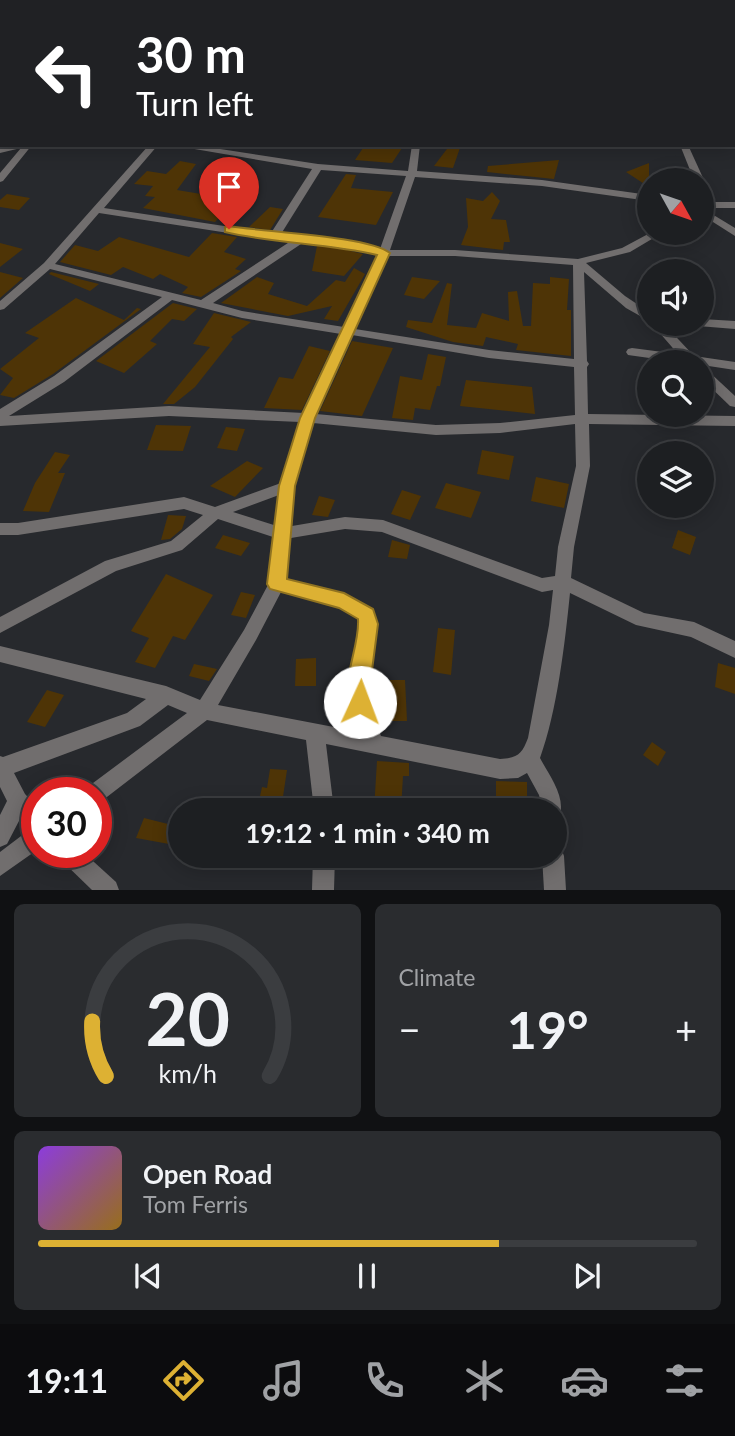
<!DOCTYPE html>
<meta charset="utf-8">
<style>
:root{--surface:#1d1f22;--page:#2a2c2f;--text:#f1f3f6;--muted:#a0a2a5;--line:#3b3d40;--accent:#ddb133}
body{margin:0;font-family:Lato,sans-serif;background:var(--page);color:var(--text);height:100vh;display:flex;flex-direction:column;font-size:26px;white-space:nowrap}
*{box-sizing:border-box;margin:0}
p{font-size:23px;color:var(--muted)}
.icon{flex:none;width:38px;height:38px;fill:none;stroke:currentColor;stroke-width:2;stroke-linecap:round;stroke-linejoin:round}
.map{position:relative;height:890px;overflow:hidden}
.drawer{display:flex;flex-direction:column;gap:14px;padding:14px;background:#101113;flex:1}
.drawer>*{flex:none}
.top-card{position:absolute;left:0px;top:0px;width:735px;height:147px;box-shadow:0 4px 18px #0003,0 0 0 2px var(--line);background:#202124;color:#fff;overflow:hidden}
.needle{width:46px;rotate:130deg}
.controls{position:absolute;left:637px;top:168px;display:grid;gap:14px}
.controls a{display:grid;place-items:center;width:77px;height:77px;border-radius:50%;background:var(--surface);box-shadow:0 4px 18px #0003,0 0 0 2px var(--line);font-size:35px}
.speed{position:absolute;left:21px;top:777px;display:flex;gap:14px;font-size:35px;font-weight:700;text-align:center}
.speed>*{display:grid;place-content:center;width:91px;height:91px;border-radius:50%;background:var(--surface);box-shadow:0 4px 18px #0003,0 0 0 2px var(--line);line-height:1}
.speed .limit{border:10px solid #d22;background:#fff;color:#111}
.pin{position:absolute;display:grid;place-items:center;width:60px;height:60px;color:#fff;margin:-72px -30px;border-radius:50% 50% 50% 0;rotate:-45deg;box-shadow:0 0 7px #0007}
.pin .icon{rotate:45deg}
.me{position:absolute;width:77px;margin:-38px;rotate:2deg;stroke-linejoin:round;filter:drop-shadow(0 0 5px #0008)}
.turn{display:flex;align-items:center;gap:24px;height:147px;padding:0 21px;font-size:32px}
.turn .icon{width:91px;height:91px;stroke-width:2.5}
.turn b{display:block;font-size:49px;line-height:60px}
.big{font-size:52px;font-weight:700;line-height:1.1}
.drawer .tile{flex:1;display:flex;flex-direction:column;justify-content:center;gap:10px;min-width:0;padding:0 24px;border-radius:10px;background:var(--page)}
.drawer .dial{align-items:center;gap:0}
.dial svg{height:182px;overflow:visible;fill:none;stroke:var(--line);stroke-width:7;stroke-linecap:round;text-anchor:middle}
.dial text{fill:var(--text);stroke:none}
.song{display:flex;align-items:center;gap:21px}
.cover{width:84px;height:84px;border-radius:10px;background:linear-gradient(135deg,hsl(270 70% 55%),hsl(40 70% 35%))}
.played{height:7px;border-radius:4px;background:linear-gradient(90deg,var(--accent) 70%,var(--line) 70%)}
.keys{display:flex;justify-content:space-around;direction:ltr}
.heat{display:flex;justify-content:space-between;align-items:center;font-size:38px;direction:ltr}
.drawer .tiles{flex:1;display:grid;gap:14px;grid-template-columns:1fr 1fr}
.tile:last-child{grid-column:span 2}
.trip{position:absolute;left:168px;top:798px;width:399px;height:70px;border-radius:35px;background:var(--surface);box-shadow:0 4px 18px #0003,0 0 0 2px var(--line);font-weight:700;line-height:70px;text-align:center}
.menu{display:flex;height:112px;justify-content:space-around;align-items:center;background:#0c0c0e;color:var(--muted)}
.menu .icon{width:49px;height:49px}
.menu .current{color:var(--accent)}
.menu b{font-size:32px;color:var(--text)}
.map>svg:first-child{display:block}
</style>
<div class="map">
<svg width="735" height="890" viewBox="0 0 735 890">
<rect width="100%" height="100%" fill="#27292d"/>
<g fill="#4e3406">
<polygon points="365,145 404,145 392,163 355,160"/>
<polygon points="450,145 461,145 453,168 434,166"/>
<polygon points="559,160 554,179 487,172 488,166"/>
<polygon points="180,161 196,164 177,190 213,196 219,191 240,196 215,222 143,208 155,197 145,196 153,186 134,184 147,171 166,174"/>
<polygon points="649,163 649,187 626,172"/>
<polygon points="346,174 356,175 351,188 393,192 376,225 318,217"/>
<polygon points="492,192 500,201 491,219 506,220 510,242 504,242 503,250 461,245 468,227 466,198 483,201"/>
<polygon points="7,194 30,198 19,210 0,207 0,200"/>
<polygon points="270,207 283,209 270,230 249,227"/>
<polygon points="212,233 237,237 224,252 246,259 235,269 241,271 201,297 182,293 188,287 160,274 153,279 123,267 111,275 60,262 75,245 98,251 119,237 189,257"/>
<polygon points="0,243 23,249 0,267"/>
<polygon points="317,246 334,247 363,254 344,276 312,271"/>
<polygon points="354,268 365,274 338,321 324,319 332,306 288,316 221,303 257,277 274,283 268,294 307,306 336,280 345,282"/>
<polygon points="0,272 23,278 0,298"/>
<polygon points="51,272 99,284 90,291 49,274"/>
<polygon points="412,277 440,281 424,299 404,295"/>
<polygon points="550,277 569,279 567,310 571,310 571,356 516,350 518,344 486,337 483,346 453,342 406,327 408,320 432,323 447,283 452,284 447,325 476,328 482,313 509,321 508,292 517,291 523,326 531,326 533,283 550,284"/>
<polygon points="76,298 124,320 137,308 141,309 53,374 14,398 0,395 13,378 0,369 39,338 25,333"/>
<polygon points="173,303 197,309 184,321 172,319 150,341 157,344 124,373 96,361"/>
<polygon points="214,313 251,322 231,337 233,339 195,387 174,404 163,404 210,347 193,344"/>
<polygon points="352,341 393,348 362,416 320,411"/>
<polygon points="309,346 330,351 302,410 264,408 279,377 293,379"/>
<polygon points="428,354 446,357 440,386 437,386 430,410 415,408 413,420 392,418 400,376 422,380"/>
<polygon points="466,380 532,387 535,414 460,406"/>
<polygon points="156,425 191,426 183,451 147,450"/>
<polygon points="226,427 245,429 237,451 217,448"/>
<polygon points="482,450 514,456 509,480 477,474"/>
<polygon points="55,452 70,455 58,473 65,473 49,512 23,511 35,483"/>
<polygon points="247,461 263,468 235,497 210,486"/>
<polygon points="536,477 569,484 564,508 531,501"/>
<polygon points="446,483 481,492 471,518 435,508"/>
<polygon points="402,490 421,496 410,520 391,514"/>
<polygon points="319,496 335,500 328,517 312,515"/>
<polygon points="168,515 186,516 182,529 170,539 161,540"/>
<polygon points="678,530 696,537 690,555 672,548"/>
<polygon points="223,535 250,543 241,556 215,548"/>
<polygon points="392,540 410,545 407,559 388,557"/>
<polygon points="166,574 213,595 185,640 173,636 155,668 135,662 149,638 131,631"/>
<polygon points="241,592 255,595 246,618 231,615"/>
<polygon points="438,628 455,630 451,675 433,672"/>
<polygon points="316,658 316,686 295,686 296,659"/>
<polygon points="718,663 735,668 735,694 715,687"/>
<polygon points="194,664 217,669 209,681 189,676"/>
<polygon points="390,680 405,680 407,721 391,721"/>
<polygon points="47,690 64,695 45,727 27,722"/>
<polygon points="652,742 666,752 658,766 643,755"/>
<polygon points="377,761 409,763 409,776 403,776 401,810 374,810"/>
<polygon points="270,769 287,770 281,810 257,810 262,787 267,788"/>
<polygon points="496,781 527,782 527,810 496,810"/>
<polygon points="144,818 180,827 180,846 136,838"/>
</g>
<g fill="none" stroke-linecap="round" stroke-linejoin="round">
<g fill="#716e6e" fill-rule="evenodd">
<polygon points="0,0 35,0 2,2"/>
<polygon points="297,0 304,0 295,2"/>
<polygon points="373,0 379,0 380,2 374,2"/>
<polygon points="544,0 550,0 551,2 545,2"/>
<polygon points="611,0 622,2 613,2"/>
<polygon points="735,7 735,11 733,12 733,8"/>
<rect x="733" y="28" width="2" height="5"/>
<polygon points="0,32 2,32 0,37"/>
<rect x="0" y="50" width="2" height="4"/>
<rect x="733" y="78" width="2" height="4"/>
<rect x="0" y="112" width="2" height="4"/>
<polygon points="733,121 735,121 735,127 733,126"/>
<polygon points="9,145 32,145 3,181 0,182 0,173 21,148 0,153 0,147"/>
<path d="M149,145h9l-54,63 167,25 41,-64 -141,-24h23l124,19 90,7 4,-26h8l-3,26 125,9 107,15v6l-107,-15 -127,-9 -25,73h65l123,9 44,-11 28,-15h12l-32,19 -44,11 39,33 24,16v9l-23,-13 -42,-36 3,89 2,3 -2,3 1,47 147,2v10l-146,-2 1,42 -16,81 -3,31 73,35 50,9 41,19v17l-44,-21 -55,-12 -66,-32c-5,50 -13,119 -30,165 9,17 27,40 19,59l-4,2v-9h-13l-3,-15 -12,-22 -9,5 -18,1 -174,-35 8,66h-20l-8,-70 -99,-20 -104,80 -7,3v-10h-10l3,-7 98,-73 -19,-8 -28,21 -126,47 11,21 12,13v43l-37,26v-24l29,-22 -9,-11 -13,25 -7,3v-32l7,-14 -7,-14v-31l3,1 124,-44 19,-14 -146,-37v-16l166,40 34,14 44,-70 25,-47 7,-45 -58,-19 -36,31 -66,21 -116,62v-16l105,-56 66,-20 32,-26 -19,-6 -166,26h-18v-12h18l166,-26 31,10 66,-24 19,-61 -131,-6 -169,10v-17l54,-33 108,-79 -112,-28 -46,40 -4,1v-9l44,-38zM321,170l85,6 -26,73 -46,-11 -53,-4zM99,213l175,27 17,1 -90,59 -146,-36zM304,242l30,2 44,11 -34,72 -102,-16 -29,-8zM388,256h67l118,9 1,94 -85,-9 -134,-21zM172,300l70,18 99,16 -37,79 -135,-7 -160,10 55,-34zM352,335l137,23 85,9 1,48 -75,8 -64,2 -120,-11zM313,423l123,12 64,-2 75,-9 1,42 -18,81 -3,29 -13,2 -159,-58 -38,-3 -53,9 2,-40zM279,495l-2,31 -44,-14zM345,529l37,3 160,60 11,-2 -4,35 -21,113c-6,16 -10,20 -28,21l-119,-23c-8,-21 -12,-43 -11,-66 2,-19 11,-44 3,-61l-29,-14 -58,-15 5,-42zM281,592l59,16 19,10 -7,67 3,28 5,19 -142,-27 38,-65z"/>
<polygon points="680,145 688,145 704,180 702,182 694,180"/>
<rect x="702" y="202" width="33" height="6"/>
<polygon points="702,208 735,228 735,236 702,215"/>
<polygon points="702,319 735,321 735,329 698,326 697,324 702,324"/>
<polygon points="652,324 664,324 694,356 735,362 735,370 702,365 702,362 678,362 628,355 626,352 628,349 632,348 678,354"/>
<polygon points="702,368 706,369 735,396 735,407 730,406 702,379"/>
<polygon points="555,846 561,848 564,856 566,890 544,890 542,856 555,856"/>
<polygon points="57,852 83,852 116,882 119,890 92,890 60,859"/>
<polygon points="313,856 335,856 334,890 312,890"/>
</g>
<polygon fill="#b8b3b3" fill-rule="evenodd" points="118,0 127,0 129,2 119,2"/>
<g fill="#c6c0c0" fill-rule="evenodd">
<rect x="733" y="37" width="2" height="6"/>
<rect x="0" y="90" width="2" height="6"/>
</g>
</g>
<path fill="#ddb133" stroke="#907321" stroke-width="2" d="M229,226c34,6 140,10 161,27l-75,165 -20,68 -8,93 57,14 29,16 5,15 -11,85 -7,3 -8,-3c-13,-29 8,-60 6,-90l-19,-11 -69,-19 -3,-5 12,-98 21,-68 77,-163c-50,-12 -101,-11 -152,-23v-5z"/>
</svg>
<div class="controls">
<a><svg class="needle" viewBox="-14 -14 28 28"><path d="M0-13l5 13h-10z" fill="#e53935"/><path d="M0 13l5-13h-10z" fill="#a0a2a5"/></svg></a>
<a><svg class="icon" aria-label="sound" viewBox="0 0 24 24"><path d="M4 9h4l5-4v14l-5-4H4zM17 9q2 3 0 6"/></svg></a>
<a><svg class="icon" aria-label="search" viewBox="0 0 24 24"><circle cx="10" cy="10" r="6"/><path d="M15 15l6 6"/></svg></a>
<a><svg class="icon" aria-label="layers" viewBox="0 0 24 24"><path d="M12 4l9 5-9 5-9-5zM3 14l9 5 9-5"/></svg></a>
</div>
<div class="speed"><div class="limit">30</div></div>
<div class="pin" style="left:229px;top:229px;background:#d93025"><svg class="icon" aria-label="arrive" viewBox="0 0 24 24"><path d="M6 21V4h12l-3 4 3 4H6"/></svg></div>
<svg class="me" style="left:360px;top:702px" viewBox="-20 -20 40 40"><circle r="19" fill="#fff"/><path d="M0-13L10 11 0 6-10 11z" fill="#ddb133"/></svg>
<div class="trip">19:12 · 1 min · 340 m</div>
<div class="top-card">
<div class="turn"><svg class="icon" aria-label="left" viewBox="0 0 24 24"><path d="M17 20v-9H6M10 6l-5 5 5 5"/></svg><div><b>30 m</b>Turn left</div></div>
</div>
</div>
<section class="drawer">
<div class="tiles">
<div class="tile dial"><svg viewBox="0 0 100 80">
<path d="M14 69A42 42 0 1 1 86 69"/>
<path d="M14 69A42 42 0 0 1 8 45" stroke="#ddb133"/>
<text x="50" y="56" font-size="32" font-weight="700">20</text>
<text x="50" y="72" font-size="11">km/h</text>
</svg></div>
<div class="tile"><p>Climate</p>
<div class="heat"><a>−</a><b class="big">19°</b><a>+</a></div>
</div>
<div class="tile">
<div class="song"><i class="cover"></i><div><b>Open Road</b><p>Tom Ferris</p></div></div>
<div class="played"></div>
<div class="keys"><svg class="icon" aria-label="previous" viewBox="0 0 24 24"><path d="M18 5L8 12l10 7zM5 5v14"/></svg><svg class="icon" aria-label="pause" viewBox="0 0 24 24"><path d="M8 5v14M16 5v14"/></svg><svg class="icon" aria-label="next" viewBox="0 0 24 24"><path d="M6 5l10 7-10 7zM19 5v14"/></svg></div>
</div>
</div>
</section>
<nav class="menu">
<b>19:11</b>
<svg class="icon current" aria-label="directions" viewBox="0 0 24 24"><path d="M12 3l9 9-9 9-9-9zM9 14v-3h6M13 9l2 2-2 2"/></svg>
<svg class="icon" aria-label="music" viewBox="0 0 24 24"><path d="M9 18V5l10-2v13"/><circle cx="6" cy="18" r="3"/><circle cx="16" cy="16" r="3"/></svg>
<svg class="icon" aria-label="phone" viewBox="0 0 24 24"><path d="M5 4h4l2 5-3 2q2 4 5 5l2-3 5 2v4C11 20 4 13 5 4z"/></svg>
<svg class="icon" aria-label="climate" viewBox="0 0 24 24"><path d="M12 3v18M4 7l16 10M4 17L20 7"/></svg>
<svg class="icon" aria-label="car" viewBox="0 0 24 24"><path d="M5 17H2v-5l4-1 3-4h7l3 4 3 1v5h-3M9 17h6M6 11h13"/><circle cx="7" cy="17" r="2"/><circle cx="17" cy="17" r="2"/></svg>
<svg class="icon" aria-label="filters" viewBox="0 0 24 24"><path d="M4 7h16M4 17h16"/><circle cx="9" cy="7" r="2"/><circle cx="15" cy="17" r="2"/></svg>
</nav>
